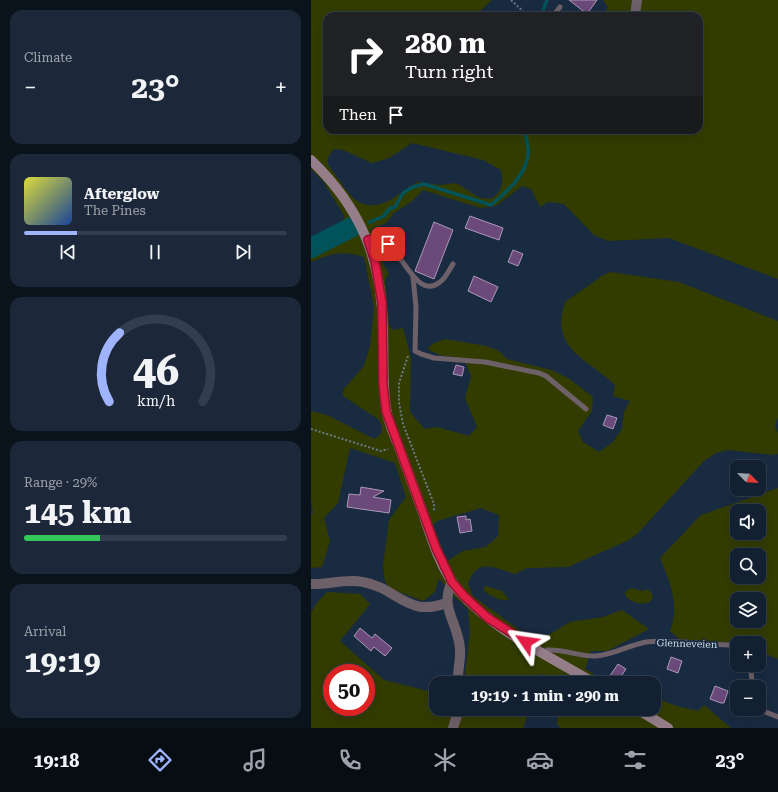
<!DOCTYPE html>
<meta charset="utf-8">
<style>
:root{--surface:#132031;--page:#1c2839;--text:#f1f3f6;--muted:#9da3ab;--line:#323e4d;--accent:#a0b3fd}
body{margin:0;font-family:"Roboto Serif",serif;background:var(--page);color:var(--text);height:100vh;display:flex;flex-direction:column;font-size:15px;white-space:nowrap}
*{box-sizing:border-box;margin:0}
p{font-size:13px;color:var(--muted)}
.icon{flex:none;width:22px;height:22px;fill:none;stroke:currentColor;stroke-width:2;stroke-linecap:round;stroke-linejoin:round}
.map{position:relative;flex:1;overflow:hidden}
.panel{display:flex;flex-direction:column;gap:10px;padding:10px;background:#0a121b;width:311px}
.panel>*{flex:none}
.guide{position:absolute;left:12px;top:12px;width:380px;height:122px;border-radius:12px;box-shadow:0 4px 16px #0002,0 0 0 1px var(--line);background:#202124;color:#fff;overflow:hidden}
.needle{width:26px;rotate:114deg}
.tools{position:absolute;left:419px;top:460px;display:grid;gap:8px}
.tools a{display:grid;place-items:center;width:36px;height:36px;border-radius:8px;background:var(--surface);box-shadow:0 4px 16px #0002,0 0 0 1px var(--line);font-size:20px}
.speed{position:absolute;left:12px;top:664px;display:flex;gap:8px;font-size:20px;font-weight:700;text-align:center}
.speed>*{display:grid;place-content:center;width:52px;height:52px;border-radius:50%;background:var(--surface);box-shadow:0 4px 16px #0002,0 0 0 1px var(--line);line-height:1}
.speed .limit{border:6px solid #d22;background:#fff;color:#111}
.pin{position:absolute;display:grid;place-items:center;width:34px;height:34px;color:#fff;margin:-17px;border-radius:8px;box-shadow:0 2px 6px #0006}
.me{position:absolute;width:44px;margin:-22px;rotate:302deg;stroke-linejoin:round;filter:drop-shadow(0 0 3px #0008)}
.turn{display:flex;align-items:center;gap:14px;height:84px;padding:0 16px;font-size:18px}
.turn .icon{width:52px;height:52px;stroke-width:2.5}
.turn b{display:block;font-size:28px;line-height:34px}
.then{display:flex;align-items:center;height:38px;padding:0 16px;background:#0003;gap:8px;font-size:15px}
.big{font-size:30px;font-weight:700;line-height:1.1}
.panel .tile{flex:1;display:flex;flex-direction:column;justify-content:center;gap:6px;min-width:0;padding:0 14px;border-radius:12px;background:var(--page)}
.panel .dial{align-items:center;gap:0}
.dial svg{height:104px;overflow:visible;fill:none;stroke:var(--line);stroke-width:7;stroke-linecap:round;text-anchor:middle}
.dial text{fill:var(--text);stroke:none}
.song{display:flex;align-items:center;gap:12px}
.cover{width:48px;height:48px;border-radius:6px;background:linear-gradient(135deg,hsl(60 70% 55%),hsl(220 70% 35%))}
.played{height:4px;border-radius:2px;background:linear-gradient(90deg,var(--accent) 20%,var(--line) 20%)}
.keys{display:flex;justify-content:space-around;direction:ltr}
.heat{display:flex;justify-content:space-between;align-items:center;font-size:22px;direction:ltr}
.charge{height:6px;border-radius:3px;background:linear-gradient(90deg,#34c759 29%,var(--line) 0)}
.trip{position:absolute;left:118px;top:676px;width:232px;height:40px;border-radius:12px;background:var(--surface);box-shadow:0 4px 16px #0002,0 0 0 1px var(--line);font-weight:700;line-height:40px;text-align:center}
.tabs{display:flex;height:64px;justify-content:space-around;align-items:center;background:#080d14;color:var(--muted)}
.tabs .icon{width:28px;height:28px}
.tabs .active{color:var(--accent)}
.tabs b{font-size:18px;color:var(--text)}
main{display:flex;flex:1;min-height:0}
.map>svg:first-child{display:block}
</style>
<main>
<section class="panel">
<div class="tile"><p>Climate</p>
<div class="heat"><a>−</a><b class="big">23°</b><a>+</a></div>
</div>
<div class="tile">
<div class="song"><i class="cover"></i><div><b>Afterglow</b><p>The Pines</p></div></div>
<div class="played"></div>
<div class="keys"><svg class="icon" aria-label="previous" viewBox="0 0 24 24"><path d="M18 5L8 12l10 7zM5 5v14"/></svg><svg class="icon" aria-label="pause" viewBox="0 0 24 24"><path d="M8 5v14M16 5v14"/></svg><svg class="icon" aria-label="next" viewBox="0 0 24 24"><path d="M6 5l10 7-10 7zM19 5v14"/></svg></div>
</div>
<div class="tile dial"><svg viewBox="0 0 100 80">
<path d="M14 69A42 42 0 1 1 86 69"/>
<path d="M14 69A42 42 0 0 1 22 16" stroke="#a0b3fd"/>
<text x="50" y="56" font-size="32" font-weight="700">46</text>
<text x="50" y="72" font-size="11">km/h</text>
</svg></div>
<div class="tile"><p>Range · 29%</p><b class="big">145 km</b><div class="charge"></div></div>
<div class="tile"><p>Arrival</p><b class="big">19:19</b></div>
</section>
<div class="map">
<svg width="467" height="728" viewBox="0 0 467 728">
<rect width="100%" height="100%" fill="#192b41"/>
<g fill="#333c00" fill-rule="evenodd">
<path d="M0,0h181l-14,13 -1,3h-150v114h372v-114h-97l6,-8 -5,-8h175v279l-109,-41 -61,3 -14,-6 -30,-31 -16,-2 -8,5 -9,-18 -9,-3 -26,20 -16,2 -57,-18 -12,12 -17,11 -8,10 -15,6c5,15 9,31 18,45l-4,6 4,45 4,5 10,-2 8,30 -1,54 15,17 12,-2 32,9 8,-9 -12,-29 6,-22 -7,-17 -25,-4 -12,-6 7,-6 11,-4 41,7 13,5 8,8 44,11 17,8 25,19 -1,14 -14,20 5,11 16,10 14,-10 9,-13 2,-17 6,-11 -17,-5 2,-11c-27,-26 -66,-36 -50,-83l37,-26 8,-4 69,10 99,39v96l-3,9 3,7v21l-6,1 -44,-5 -12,3 -12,8 -65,71 -10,8 -61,27 -41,1 -12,6c-21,-6 -38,-17 -47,10l5,12 56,41h16l25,-15 33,-5 19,-7 27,19 -42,22h-16l-6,18 24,14h-47v-4l-21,-5 -3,9h-74l6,-51 -2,-23 -14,-13 -15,-18 -4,14 -12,9 -32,-12 -6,-7 -2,-16 6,-46 17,-23 -11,-34 -45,-15 -12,55 -14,15 6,23 -8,26 -11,1v-54h2l-2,-16v-87l16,4 47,24c10,-5 10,-12 4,-20l-35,-23v-6l21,-24 6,-20 4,-39 -10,-50c-23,-7 -31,-4 -53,5v-22l25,-11 9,-12 -22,-36 -12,-12zM101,143l71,17 18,10c2,13 2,21 -10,29l-11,-1 -24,-15 -16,2 -22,-3c-14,7 -28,22 -43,23 -21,2 -28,-15 -39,-29 -2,-4 -8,-9 -8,-13 -1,-6 2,-9 6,-14l9,1 29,13 17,-5zM170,508l18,7 -1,21 -12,11 -23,4 -16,10 -14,-36 4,-4z"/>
<path d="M467,488v171l-19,-8v-8c-27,0 -53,-2 -80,-4l-9,-8c10,-26 0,-49 -10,-73l41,-43zM426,511h22v22h-22zM426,555h22v22h-22zM426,599h22v22h-22z"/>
<path d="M175,586l16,5 7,8c-7,4 -22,-4 -26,-10z"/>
<path d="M320,588l12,3 4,-2 4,3 2,5 -3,5c-9,3 -17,1 -24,-5l-1,-4 2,-3z"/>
<path d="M16,592l33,2 10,10 -30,37 44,39 52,13v16h94l-7,19h-212v-114l4,-9zM21,673h34v34h-34z"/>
<polygon points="343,697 365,706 387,711 393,705 420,728 250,728 246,724 248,709 343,709"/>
</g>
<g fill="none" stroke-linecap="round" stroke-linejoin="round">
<g stroke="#00535a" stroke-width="3.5">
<polyline points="230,16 236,0"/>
<path d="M59,222l14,-6 6,-8 5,-1 8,-14 10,-6 11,-3 67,21c15,-13 34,-28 37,-50 1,-7 -2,-17 -3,-25"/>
</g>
<polyline stroke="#00535a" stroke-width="20" points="0,248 41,227"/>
</g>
<g fill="#6b4a7b" stroke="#ab98b6">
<polygon points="258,0 286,0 276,14"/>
<polygon points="159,216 192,228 188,240 154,228"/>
<polygon points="123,222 142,230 123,279 104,271"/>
<polygon points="202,250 212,254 207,266 197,262"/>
<polygon points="163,276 187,287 180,302 157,291"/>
<polygon points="145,365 153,367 151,376 142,374"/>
<polygon points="296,415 306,418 302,429 292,425"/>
<polygon points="50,487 73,491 62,497 80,500 78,513 36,507 38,494 49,495"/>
<polygon points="155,516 155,520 159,519 161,531 149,533 146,517"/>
<polygon points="49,628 61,638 64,634 81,648 74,656 63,647 60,651 43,636"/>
<polygon points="360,657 371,661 367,673 356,669"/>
<polygon points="307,664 315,669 306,682 298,677"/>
<polygon points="404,686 417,691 413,703 410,703 399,699"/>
</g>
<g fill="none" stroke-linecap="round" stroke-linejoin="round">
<g stroke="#6a7a8c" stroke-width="2" stroke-dasharray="2 2" stroke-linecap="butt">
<polyline points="200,0 217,16"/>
<polyline points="97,356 88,383 88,403 92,424 123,504 123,511"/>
<polyline points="0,429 70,451 77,449"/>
</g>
<g stroke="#6e6068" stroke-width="5">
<polyline points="242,16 249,7"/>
<path d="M57,240c31,-11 44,65 72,42 6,-4 9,-12 13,-18"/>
<polyline points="102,277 105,307 104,351 110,354 123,358 174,362 228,373 235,376 275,409"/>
<path d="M234,653l2,-3c18,-1 33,7 49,6 17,-1 33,-11 50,-14 27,-3 56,3 83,3l8,4"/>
<polyline points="439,665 441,680 440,687"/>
<polyline points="447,709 467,717"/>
</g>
<g stroke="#6e6068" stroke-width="10">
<polyline points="324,16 326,0"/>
<path d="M141,581c-13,28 6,40 8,68 1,11 -3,23 -2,34"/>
<path d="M0,584c17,1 35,-6 52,-2 34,6 45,36 83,21"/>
<polyline points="142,728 148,709"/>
</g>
<g stroke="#957e8a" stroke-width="10">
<path d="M0,160c50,48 71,100 72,169 1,27 -1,53 3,79 2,14 8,26 13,39 8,22 16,44 24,66 9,26 17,55 35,77 36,41 90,65 136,93"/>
<polyline points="326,709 357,728"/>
</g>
</g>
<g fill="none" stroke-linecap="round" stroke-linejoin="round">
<g stroke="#92132f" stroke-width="10">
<polyline id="route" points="77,244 66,238 57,240 64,261 71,303 72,384 75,411 125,548 141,582 153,596 177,618 215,642"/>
</g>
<use href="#route" stroke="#e11d48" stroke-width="7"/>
</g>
<g text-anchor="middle" stroke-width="4" stroke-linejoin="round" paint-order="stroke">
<g font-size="10" fill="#d0dceb" stroke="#192b41">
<text transform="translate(376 643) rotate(2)" y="4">Glenneveien</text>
</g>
</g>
</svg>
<div class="tools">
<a><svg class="needle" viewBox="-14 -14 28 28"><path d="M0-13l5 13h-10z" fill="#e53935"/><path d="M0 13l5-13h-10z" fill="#9da3ab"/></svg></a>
<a><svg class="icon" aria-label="sound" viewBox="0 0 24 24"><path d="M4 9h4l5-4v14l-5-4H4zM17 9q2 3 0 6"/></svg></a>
<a><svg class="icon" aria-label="search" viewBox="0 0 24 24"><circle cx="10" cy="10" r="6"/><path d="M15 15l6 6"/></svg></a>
<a><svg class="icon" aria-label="layers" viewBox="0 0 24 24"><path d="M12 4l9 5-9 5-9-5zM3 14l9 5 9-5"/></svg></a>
<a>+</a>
<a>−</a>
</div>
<div class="speed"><div class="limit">50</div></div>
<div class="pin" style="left:77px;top:244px;background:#d93025"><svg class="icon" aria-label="arrive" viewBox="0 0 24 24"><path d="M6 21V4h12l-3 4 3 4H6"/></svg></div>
<svg class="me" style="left:215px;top:642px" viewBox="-20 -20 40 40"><path d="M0-17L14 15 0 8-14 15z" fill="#e11d48" stroke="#fff" stroke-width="4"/></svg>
<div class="trip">19:19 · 1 min · 290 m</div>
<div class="guide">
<div class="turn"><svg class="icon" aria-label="right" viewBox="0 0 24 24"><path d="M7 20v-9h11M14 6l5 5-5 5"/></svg><div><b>280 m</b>Turn right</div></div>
<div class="then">Then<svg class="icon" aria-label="arrive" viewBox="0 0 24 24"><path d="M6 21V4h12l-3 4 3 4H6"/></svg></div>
</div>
</div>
</main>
<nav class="tabs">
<b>19:18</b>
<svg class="icon active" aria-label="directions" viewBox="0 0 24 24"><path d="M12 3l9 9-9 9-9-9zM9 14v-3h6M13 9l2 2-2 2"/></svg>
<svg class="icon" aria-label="music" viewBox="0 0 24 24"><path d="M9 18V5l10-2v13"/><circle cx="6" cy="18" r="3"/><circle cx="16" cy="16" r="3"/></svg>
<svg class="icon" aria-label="phone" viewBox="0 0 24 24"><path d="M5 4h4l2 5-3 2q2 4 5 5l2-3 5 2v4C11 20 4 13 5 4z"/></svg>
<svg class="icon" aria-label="climate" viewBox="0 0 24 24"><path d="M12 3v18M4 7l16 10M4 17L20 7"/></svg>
<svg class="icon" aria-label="car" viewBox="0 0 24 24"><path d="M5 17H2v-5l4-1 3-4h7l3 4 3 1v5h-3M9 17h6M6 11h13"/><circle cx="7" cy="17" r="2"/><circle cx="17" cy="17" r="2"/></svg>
<svg class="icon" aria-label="filters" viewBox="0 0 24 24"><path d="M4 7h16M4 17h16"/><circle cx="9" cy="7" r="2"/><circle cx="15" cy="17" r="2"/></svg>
<b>23°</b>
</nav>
